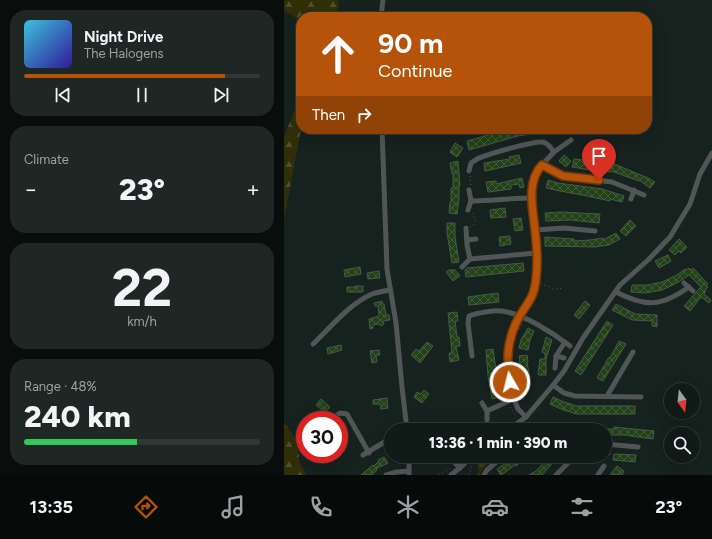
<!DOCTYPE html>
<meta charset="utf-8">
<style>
:root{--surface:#101a16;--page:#1e2723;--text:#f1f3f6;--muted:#9ca1a1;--line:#303835;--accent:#b45309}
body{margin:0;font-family:Figtree,sans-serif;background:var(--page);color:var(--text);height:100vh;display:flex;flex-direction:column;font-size:15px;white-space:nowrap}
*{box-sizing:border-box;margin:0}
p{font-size:13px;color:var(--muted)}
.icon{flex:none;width:22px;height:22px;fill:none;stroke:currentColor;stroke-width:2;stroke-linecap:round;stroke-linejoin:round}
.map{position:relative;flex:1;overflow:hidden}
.side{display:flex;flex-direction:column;gap:10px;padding:10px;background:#090e0c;width:284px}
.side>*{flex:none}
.top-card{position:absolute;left:12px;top:12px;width:356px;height:122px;border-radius:16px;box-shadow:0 4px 16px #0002,0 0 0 1px var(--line);background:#b45309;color:#fff;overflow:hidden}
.needle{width:26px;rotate:165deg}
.tools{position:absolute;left:380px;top:383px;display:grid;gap:8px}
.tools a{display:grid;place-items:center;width:36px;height:36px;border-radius:50%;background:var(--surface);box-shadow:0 4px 16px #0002,0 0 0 1px var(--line);font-size:20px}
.speed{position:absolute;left:12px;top:411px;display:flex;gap:8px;font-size:20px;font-weight:700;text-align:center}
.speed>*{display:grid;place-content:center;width:52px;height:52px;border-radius:50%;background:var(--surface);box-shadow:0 4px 16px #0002,0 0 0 1px var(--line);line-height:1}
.speed .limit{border:6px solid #d22;background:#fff;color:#111}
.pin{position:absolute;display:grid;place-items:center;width:34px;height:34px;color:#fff;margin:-41px -17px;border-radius:50% 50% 50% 0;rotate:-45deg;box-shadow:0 0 4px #0007}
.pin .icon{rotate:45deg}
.me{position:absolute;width:44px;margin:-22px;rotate:352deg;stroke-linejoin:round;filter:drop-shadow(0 0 3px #0008)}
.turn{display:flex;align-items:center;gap:14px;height:84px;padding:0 16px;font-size:18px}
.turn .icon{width:52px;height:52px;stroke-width:2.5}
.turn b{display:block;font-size:28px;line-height:34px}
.then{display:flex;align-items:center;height:38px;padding:0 16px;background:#0003;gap:8px;font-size:15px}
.big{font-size:30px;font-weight:800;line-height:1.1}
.side .card{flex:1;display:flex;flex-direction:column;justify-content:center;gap:6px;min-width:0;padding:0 14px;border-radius:16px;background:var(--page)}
.side .dial{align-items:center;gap:0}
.dial b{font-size:52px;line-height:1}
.song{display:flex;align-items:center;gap:12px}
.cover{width:48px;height:48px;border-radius:6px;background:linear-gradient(135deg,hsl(190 70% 55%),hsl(250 70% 35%))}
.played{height:4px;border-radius:2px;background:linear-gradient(90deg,var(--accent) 85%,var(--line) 85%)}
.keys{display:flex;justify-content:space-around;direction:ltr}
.heat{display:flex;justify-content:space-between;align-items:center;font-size:22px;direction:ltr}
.charge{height:6px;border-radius:3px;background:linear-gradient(90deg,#34c759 48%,var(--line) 0)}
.trip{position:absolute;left:100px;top:423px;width:228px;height:40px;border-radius:20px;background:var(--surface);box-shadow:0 4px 16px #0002,0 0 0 1px var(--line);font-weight:800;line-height:40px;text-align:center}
.menu{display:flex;height:64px;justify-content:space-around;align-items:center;background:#060a09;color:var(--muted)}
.menu .icon{width:28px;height:28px}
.menu .active{color:var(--accent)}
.menu b{font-size:18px;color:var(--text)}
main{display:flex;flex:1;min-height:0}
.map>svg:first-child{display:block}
</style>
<main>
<section class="side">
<div class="card">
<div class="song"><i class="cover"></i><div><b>Night Drive</b><p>The Halogens</p></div></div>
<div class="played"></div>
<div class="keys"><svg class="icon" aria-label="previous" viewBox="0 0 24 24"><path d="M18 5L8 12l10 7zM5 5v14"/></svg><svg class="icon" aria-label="pause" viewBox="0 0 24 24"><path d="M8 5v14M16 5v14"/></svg><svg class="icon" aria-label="next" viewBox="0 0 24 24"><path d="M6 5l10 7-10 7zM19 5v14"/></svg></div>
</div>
<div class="card"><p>Climate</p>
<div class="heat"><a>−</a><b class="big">23°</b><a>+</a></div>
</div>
<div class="card dial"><b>22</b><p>km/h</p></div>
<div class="card"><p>Range · 48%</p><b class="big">240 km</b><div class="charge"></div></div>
</section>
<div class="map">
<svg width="428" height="475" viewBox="0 0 428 475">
<defs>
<pattern id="grass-tufts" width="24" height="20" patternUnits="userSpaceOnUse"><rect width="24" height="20" fill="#312f08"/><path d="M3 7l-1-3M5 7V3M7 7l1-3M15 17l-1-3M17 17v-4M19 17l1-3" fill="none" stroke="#4e4d2c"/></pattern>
<pattern id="forest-firs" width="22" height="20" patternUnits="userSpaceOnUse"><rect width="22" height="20" fill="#312f08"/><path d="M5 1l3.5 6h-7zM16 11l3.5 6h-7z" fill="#4e4d2c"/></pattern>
<pattern id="building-cross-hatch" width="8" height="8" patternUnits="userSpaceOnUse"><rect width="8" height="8" fill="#204216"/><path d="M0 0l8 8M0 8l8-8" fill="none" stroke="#405d37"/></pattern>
</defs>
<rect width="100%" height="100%" fill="#16221e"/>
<polygon fill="url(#grass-tufts)" points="197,456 213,456 200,467 196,475 195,475 194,462"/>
<g fill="url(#forest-firs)">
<polygon points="0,0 53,0 55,4 52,17 17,17 17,21 0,10"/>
<polygon points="17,94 17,129 0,219 0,137"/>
<polygon points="0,422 13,441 16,464 23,475 0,475"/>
</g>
<g fill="url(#building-cross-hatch)" stroke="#4e564c">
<polygon points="226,129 260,129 260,132 234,136 185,150 183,141"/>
<polygon points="171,143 179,148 173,157 166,152"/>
<polygon points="235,155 237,163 201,171 200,163 226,159 225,157"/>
<polygon points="280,155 287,161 282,167 275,161"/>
<polygon points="290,159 328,163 364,178 371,182 366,188 355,180 355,181 327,171 327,172 313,171 288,167"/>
<polygon points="174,161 176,185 175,185 175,199 173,214 165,213 166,202 167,202 167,188 169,188 169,173 168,174 166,163"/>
<polygon points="238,178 240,187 236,188 235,184 227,185 227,189 204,192 202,182 212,181 212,184"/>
<polygon points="264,180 274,183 318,189 340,196 338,202 326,199 326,201 298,195 276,191 262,188"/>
<polygon points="221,208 222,217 207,218 206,210"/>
<polygon points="276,212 316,214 315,223 287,220 262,221 261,213"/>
<polygon points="237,218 239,230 231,231 229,219"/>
<polygon points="346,220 352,226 342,236 336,231"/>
<polygon points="163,223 171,223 171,237 175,262 168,263 163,233"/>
<polygon points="332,233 336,239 325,245 310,247 261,246 261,237 290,239 290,241 306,240 319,238 319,240"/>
<polygon points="226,236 227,244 216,246 215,237"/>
<polygon points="395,239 403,247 397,253 395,251 391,255 385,250"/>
<polygon points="384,255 387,261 375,268 371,261"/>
<polygon points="239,263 240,271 182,277 181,270 183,268"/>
<polygon points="76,267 77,274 61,277 60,270"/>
<polygon points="405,268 407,270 409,268 424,284 422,286 424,287 421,290 422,291 420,294 427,300 425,303 417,297 406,311 400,306 417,287 405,275 393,283 378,290 361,293 347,292 348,285 363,285 378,282 393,275 401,269 402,270"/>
<polygon points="165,270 171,270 176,276 169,281 162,272"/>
<polygon points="95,271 96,278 84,279 83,273"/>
<polygon points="71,286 79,286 79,292 63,292 63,287 71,287"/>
<polygon points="214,293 215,302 185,305 184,297"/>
<polygon points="98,301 99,304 100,304 102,315 105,315 106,320 99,321 100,323 98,326 94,324 89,325 89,328 86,329 85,319 95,316 94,306 91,306 90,303"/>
<polygon points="301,301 306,305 295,319 290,315"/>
<polygon points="332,304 351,314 373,315 373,327 368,326 368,321 348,320 328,310"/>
<polygon points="173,312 174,321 171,321 173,337 175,337 176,346 172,346 175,360 166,362 165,353 168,353 164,313"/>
<polygon points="323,321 329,325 297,375 291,371"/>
<polygon points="244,328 250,331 246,340 244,350 235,348 237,340"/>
<polygon points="262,337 268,340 262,359 262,375 255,375 254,374 256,359 261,359 261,353 258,352"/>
<polygon points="335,341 342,344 319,381 313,378 325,357 326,358"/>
<polygon points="143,342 149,346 136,363 127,355 132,349 135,351"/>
<polygon points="57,345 58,350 44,354 43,348"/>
<polygon points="209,349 216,397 208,399 204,376 202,350"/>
<polygon points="95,350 96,355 92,355 93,362 88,363 86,351"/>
<polygon points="243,355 244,363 243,363 246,377 238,379 235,356"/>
<polygon points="140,390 145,394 138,403 130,397 133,392 137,394"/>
<polygon points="269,397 280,402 293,406 351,406 351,414 292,414 277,409 266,404"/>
<polygon points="103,398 104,408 97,409 96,404 89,404 89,400"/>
<polygon points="37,399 46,407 42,412 40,410 39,411 32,405"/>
<polygon points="330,427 370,431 369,439 340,435 321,435 321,429 330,429"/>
<polygon points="330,454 352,455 351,462 329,460"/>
<polygon points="232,456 237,456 240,459 232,466 231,465 217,475 213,469 222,463 223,465"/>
<polygon points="266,456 271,456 273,458 258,475 245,475 252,471"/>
<polygon points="100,457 104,463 92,469 93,470 88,475 77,475 89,465 90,466 95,461 94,460"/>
<polygon points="333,466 340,471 338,475 326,475"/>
</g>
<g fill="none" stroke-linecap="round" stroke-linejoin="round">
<g stroke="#525d59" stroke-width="1" stroke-dasharray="1 3" stroke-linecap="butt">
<polyline points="186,176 187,185"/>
<path d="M186,227c7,-3 6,-9 2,-14"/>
<polyline points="257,284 271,289 280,288"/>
<polyline points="233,332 239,323"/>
<polyline points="218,362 223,396"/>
<polyline points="226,407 232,416"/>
<polyline points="215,430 220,427"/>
<polyline points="175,459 179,456"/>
<polyline points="155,475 165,469 168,466"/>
<polyline points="185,475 189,462"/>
<polyline points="194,475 195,473"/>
</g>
<g stroke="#505657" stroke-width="5">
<polyline points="97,17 99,0"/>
<polyline points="98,129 103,269 112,323 118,387 123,430"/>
<polyline points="259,165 279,176 328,182 360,195"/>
<path d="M185,171l2,-8c3,-2 7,-5 11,-6 10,-4 51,-16 61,-15 5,1 8,6 11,10"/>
<polyline points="347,199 350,190"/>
<path d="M187,201c20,0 40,-3 61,-3"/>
<polyline points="184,210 187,201 185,190"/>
<polyline points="251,230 280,228 311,231"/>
<polyline points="183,240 192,239"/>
<polyline points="186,259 253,253"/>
<polyline points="178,267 186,259 183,245 182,228"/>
<polyline points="400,283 409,291"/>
<path d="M332,292c29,15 45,15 73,-5"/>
<path d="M29,344c18,-17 36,-40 59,-50 6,-2 12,-3 18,-4"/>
<path d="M188,356l-4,-33 1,-7c8,-3 25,-6 33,-5 22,3 51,22 68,35"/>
<polyline points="272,356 280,358"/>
<polyline points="271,368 272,356 281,342"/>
<polyline points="269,385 280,393 291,396 357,397"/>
<polyline points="323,396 349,352"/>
<polyline points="198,403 203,411 203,420"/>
<polyline points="203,411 229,399"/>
<polyline points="242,417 234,409 229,396 224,369 223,351 224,344 229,328 249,296 252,279 253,255 248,206 249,185 255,168 270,152 287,140"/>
<polyline points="46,420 56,413 63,414 85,453"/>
<polyline points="224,430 242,417 270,384 280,371 299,338 336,285 364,260 386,237 406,204 416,174 428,153"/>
<polyline points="248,430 252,426"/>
<polyline points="321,444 354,447"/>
<polyline points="324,453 324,444"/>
<polyline points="79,455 107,438"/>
<polyline points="125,456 125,475"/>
<polyline points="169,461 176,468"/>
<polyline points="102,475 113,472 125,471"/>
<polyline points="167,475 179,465 187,456"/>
<polyline points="200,475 203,470 219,456"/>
<polyline points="272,475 291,456"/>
<polyline points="314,475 320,466"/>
</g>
</g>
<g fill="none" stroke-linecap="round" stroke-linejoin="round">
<g stroke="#753606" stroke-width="10">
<path id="route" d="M226,382c-4,-23 -3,-43 9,-65 9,-15 15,-19 17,-38 2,-16 1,-33 -1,-49 -2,-21 -9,-48 7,-65l21,11 36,4"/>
</g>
<use href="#route" stroke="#b45309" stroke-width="7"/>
</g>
</svg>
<div class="tools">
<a><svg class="needle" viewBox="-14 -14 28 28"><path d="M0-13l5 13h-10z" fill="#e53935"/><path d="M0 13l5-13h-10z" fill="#9ca1a1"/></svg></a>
<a><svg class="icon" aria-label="search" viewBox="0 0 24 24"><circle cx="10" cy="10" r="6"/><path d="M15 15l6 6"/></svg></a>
</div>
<div class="speed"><div class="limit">30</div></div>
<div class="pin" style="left:315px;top:180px;background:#d93025"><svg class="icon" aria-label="arrive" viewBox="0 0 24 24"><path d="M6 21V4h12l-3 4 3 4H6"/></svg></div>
<svg class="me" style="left:226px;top:382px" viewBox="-20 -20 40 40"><circle r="17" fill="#b45309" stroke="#fff" stroke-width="3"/><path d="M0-11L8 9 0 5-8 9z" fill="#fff"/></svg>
<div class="trip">13:36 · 1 min · 390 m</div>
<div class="top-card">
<div class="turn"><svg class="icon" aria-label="ahead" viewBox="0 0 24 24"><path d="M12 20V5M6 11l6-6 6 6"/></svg><div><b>90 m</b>Continue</div></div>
<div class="then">Then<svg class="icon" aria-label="right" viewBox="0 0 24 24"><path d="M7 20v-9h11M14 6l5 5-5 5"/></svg></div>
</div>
</div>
</main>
<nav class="menu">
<b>13:35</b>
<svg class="icon active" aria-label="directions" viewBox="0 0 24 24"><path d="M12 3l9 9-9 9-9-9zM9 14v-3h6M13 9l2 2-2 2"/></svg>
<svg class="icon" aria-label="music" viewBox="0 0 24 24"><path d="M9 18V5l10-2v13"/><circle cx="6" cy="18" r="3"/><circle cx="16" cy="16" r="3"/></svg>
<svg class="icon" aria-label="phone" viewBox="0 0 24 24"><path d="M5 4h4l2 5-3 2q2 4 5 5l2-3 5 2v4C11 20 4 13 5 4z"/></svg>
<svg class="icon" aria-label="climate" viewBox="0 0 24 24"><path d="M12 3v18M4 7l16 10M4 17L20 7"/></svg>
<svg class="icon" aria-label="car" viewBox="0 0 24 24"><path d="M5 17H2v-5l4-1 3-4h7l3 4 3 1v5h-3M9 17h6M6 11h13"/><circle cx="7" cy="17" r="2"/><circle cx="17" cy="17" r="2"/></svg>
<svg class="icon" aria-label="filters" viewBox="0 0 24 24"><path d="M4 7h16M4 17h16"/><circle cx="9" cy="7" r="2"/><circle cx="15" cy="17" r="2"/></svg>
<b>23°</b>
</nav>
